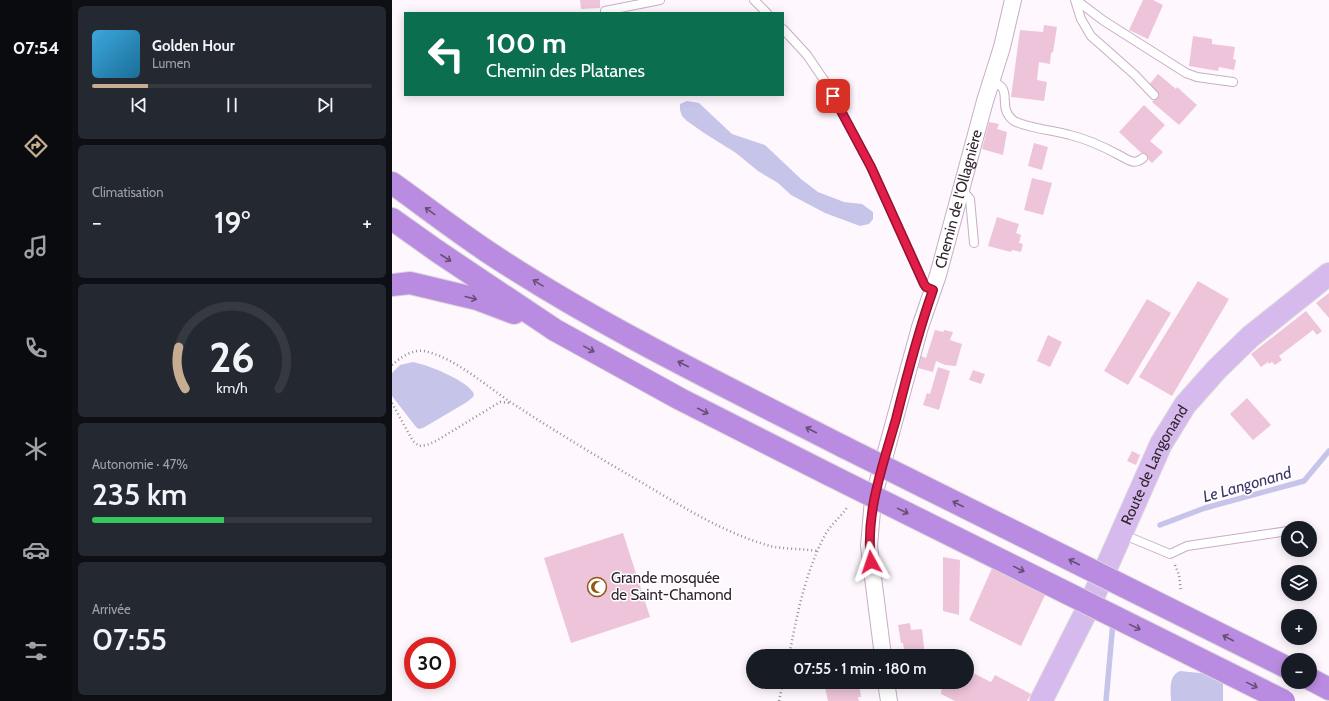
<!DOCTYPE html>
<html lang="fr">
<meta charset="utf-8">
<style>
:root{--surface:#171b24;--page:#242831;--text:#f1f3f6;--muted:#9ea1a6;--line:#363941;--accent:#c6ac90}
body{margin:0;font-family:Cabin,sans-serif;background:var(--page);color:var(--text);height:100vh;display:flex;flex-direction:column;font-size:15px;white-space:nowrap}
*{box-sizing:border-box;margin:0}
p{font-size:13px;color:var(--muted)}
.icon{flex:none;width:22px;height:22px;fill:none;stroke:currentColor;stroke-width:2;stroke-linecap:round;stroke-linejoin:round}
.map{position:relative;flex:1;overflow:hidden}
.drawer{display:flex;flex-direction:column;gap:6px;padding:6px;background:#0d0f14;width:320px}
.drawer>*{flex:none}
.guide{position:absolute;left:12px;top:12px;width:380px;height:84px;border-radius:0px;box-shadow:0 2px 10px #0003;background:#0b6e4f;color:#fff;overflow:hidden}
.tools{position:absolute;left:889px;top:521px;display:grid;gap:8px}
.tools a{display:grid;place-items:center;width:36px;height:36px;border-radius:50%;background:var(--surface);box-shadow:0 2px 10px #0003;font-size:20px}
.speed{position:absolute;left:12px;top:637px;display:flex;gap:8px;font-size:20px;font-weight:700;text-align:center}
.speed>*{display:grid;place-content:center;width:52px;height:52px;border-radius:50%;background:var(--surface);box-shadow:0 2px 10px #0003;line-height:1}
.speed .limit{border:6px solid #d22;background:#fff;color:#111}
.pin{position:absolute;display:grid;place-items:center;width:34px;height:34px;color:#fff;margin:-17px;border-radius:8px;box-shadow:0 2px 6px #0006}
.me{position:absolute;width:44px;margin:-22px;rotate:355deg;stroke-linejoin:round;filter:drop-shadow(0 0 3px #0008)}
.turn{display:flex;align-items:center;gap:14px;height:84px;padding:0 16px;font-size:18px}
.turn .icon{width:52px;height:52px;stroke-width:2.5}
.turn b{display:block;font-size:28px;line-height:34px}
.big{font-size:30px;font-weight:600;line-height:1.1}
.drawer .widget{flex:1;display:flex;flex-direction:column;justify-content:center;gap:6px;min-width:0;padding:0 14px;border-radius:6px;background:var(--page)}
.drawer .dial{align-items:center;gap:0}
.dial svg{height:104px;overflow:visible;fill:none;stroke:var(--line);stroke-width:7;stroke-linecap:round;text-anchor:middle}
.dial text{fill:var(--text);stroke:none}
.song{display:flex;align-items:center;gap:12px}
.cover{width:48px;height:48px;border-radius:6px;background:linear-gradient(135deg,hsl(200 70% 55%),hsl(200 70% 35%))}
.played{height:4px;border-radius:2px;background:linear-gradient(90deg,var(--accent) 20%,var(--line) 20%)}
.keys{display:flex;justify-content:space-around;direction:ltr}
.heat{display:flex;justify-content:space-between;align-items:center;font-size:22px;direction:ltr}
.charge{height:6px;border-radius:3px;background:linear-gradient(90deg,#34c759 47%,var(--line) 0)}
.trip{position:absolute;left:354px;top:649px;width:228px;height:40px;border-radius:20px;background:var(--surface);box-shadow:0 2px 10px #0003;font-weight:600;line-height:40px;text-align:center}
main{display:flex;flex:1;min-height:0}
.tabs{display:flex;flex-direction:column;width:72px;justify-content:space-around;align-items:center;background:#090b0e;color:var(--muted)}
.tabs .icon{width:28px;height:28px}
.tabs .on{color:var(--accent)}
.tabs b{font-size:18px;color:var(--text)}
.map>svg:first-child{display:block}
</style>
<main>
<nav class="tabs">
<b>07:54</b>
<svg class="icon on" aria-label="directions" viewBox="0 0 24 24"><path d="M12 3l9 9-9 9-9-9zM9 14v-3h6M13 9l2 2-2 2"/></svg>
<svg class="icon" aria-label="music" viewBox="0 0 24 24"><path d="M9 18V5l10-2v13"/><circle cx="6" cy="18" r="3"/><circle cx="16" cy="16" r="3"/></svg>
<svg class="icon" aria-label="phone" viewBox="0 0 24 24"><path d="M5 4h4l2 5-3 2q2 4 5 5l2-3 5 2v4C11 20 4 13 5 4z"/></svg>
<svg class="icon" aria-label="climate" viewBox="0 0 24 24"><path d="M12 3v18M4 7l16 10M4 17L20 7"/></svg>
<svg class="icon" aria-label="car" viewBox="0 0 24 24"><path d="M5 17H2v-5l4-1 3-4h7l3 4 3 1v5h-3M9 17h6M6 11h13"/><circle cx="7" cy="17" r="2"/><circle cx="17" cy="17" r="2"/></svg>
<svg class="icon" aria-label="filters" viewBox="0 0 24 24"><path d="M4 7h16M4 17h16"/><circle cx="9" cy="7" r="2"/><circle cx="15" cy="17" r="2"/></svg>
</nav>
<section class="drawer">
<div class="widget">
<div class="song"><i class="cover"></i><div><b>Golden Hour</b><p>Lumen</p></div></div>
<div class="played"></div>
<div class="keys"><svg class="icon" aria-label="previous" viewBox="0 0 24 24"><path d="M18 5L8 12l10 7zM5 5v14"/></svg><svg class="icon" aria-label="pause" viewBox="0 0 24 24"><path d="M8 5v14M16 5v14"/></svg><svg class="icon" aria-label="next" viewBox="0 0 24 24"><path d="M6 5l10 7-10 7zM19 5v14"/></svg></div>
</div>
<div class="widget"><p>Climatisation</p>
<div class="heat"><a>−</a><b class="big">19°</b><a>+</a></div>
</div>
<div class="widget dial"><svg viewBox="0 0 100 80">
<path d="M14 69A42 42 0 1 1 86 69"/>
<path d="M14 69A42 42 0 0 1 9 37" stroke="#c6ac90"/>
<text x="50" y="56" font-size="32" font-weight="700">26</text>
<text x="50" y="72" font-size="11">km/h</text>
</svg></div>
<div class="widget"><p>Autonomie · 47%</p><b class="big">235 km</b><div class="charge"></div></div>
<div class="widget"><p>Arrivée</p><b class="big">07:55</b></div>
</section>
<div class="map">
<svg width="937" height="701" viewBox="0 0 937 701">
<rect width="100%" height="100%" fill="#fef8fe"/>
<g fill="#c7c4ea">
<polygon points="295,101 307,103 340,134 373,145 409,179 426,192 452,202 470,204 481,212 481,219 477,224 468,226 433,213 399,195 386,183 366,171 344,153 312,133 295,121 290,116 288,110 288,104"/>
<path d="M21,362c15,3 54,18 61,32l-1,3 -6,5 -44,26 -4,1 -3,-2 -24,-31v-23l8,-8z"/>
<path d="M788,671l39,4 4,7v19h-52c0,-11 -3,-25 9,-30z"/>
</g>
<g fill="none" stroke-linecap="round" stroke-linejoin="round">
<g stroke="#c7c4ea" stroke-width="5.5">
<polyline points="768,525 813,508 912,481 937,451"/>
<polyline points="714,701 721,622"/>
</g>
</g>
<g fill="#edc4d9">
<polygon points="188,0 208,0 208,8 189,9"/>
<polygon points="751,0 761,0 771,5 756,39 737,30"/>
<polygon points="652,25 665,27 661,52 659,53 658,64 647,62 645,80 655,82 652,101 619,97 628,30 651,32"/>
<polygon points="801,36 820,39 820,44 843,47 841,59 844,60 842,70 827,67 826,71 797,66"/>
<polygon points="766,74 784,89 785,87 805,105 787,125 760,102 766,95 756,86"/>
<polygon points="752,105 773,125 758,141 771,152 760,163 727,132"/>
<polygon points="597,122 607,124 605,129 615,132 611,155 590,149"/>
<polygon points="642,143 656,147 650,170 636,166"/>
<polygon points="640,178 660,183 651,215 632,210"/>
<polygon points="605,217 627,224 624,233 629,235 627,243 631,244 629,252 620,250 619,252 596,246"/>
<polygon points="806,281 837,299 780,396 747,377"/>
<polygon points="937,293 937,318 924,303"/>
<polygon points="755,299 779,313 736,385 712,371"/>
<polygon points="914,311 930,331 925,335 921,330 887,356 890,360 883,365 880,362 877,364 876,362 869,367 859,354"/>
<polygon points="543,330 551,332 552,330 561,332 558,340 570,344 564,366 553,365 544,361 541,372 526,368 529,356 534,358"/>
<polygon points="656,335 670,342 658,367 645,361"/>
<polygon points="546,367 558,371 547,410 531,405 535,393 538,394"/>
<polygon points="581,370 593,374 589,384 577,380"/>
<polygon points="855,398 879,425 861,440 838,414"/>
<polygon points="740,451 748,455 744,465 735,461"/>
<polygon points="231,533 258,617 179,643 152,558"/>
<polygon points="551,557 568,560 567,615 551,611"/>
<polygon points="601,566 655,591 629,646 577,620"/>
<polygon points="518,623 519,630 530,629 533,656 513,656 511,643 509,643 506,625"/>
<polygon points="575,670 599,682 603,675 639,694 635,701 563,701 549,694 550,682 575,682"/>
<polygon points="437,682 467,682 469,697 466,697 467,701 436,701 432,683"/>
</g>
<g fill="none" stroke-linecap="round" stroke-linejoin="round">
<g stroke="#c8adc7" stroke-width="10">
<g id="service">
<polyline points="362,0 375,13"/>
<polyline points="683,0 689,19 699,36 743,75 762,95"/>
<polyline points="684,0 712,21 794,73 805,77 841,82"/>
<polyline points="213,11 268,0"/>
<polyline points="391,29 415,55 434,83 479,167 532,284 534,287 541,290"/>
<path d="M599,82c25,5 4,25 23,39 16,8 39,9 56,14 17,4 34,12 49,20 8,4 15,11 24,3"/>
<polyline points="569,192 573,193 578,199 582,243"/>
<polyline points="730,534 778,554 795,546 896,531"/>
</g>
</g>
<g stroke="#c8adc7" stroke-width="18">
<g id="minor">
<path id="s1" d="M491,656l-14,-110 4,-47 47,-172 18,-52 47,-174 17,-54 11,-47"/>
<polyline points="494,682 497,701"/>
</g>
</g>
<g stroke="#dad8d9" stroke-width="24">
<g id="primary">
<path id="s2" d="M649,701l50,-99 70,-158 24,-39 32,-36 33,-32 79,-63"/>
</g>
</g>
<g stroke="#dad8d9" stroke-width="24">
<g id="motorway">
<path d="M0,183c32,23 63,47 96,69 113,75 237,134 358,196"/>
<polyline points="0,219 45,251 163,330 288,399 438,475"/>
<polyline points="0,285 18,283 85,299 122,313"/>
<polyline points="918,679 937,689"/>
</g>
</g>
<g stroke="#968e96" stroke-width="2.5" stroke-dasharray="1 3" stroke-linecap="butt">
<path d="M0,365c8,-7 20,-16 32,-14 30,6 62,35 88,52 44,29 89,56 134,82 40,24 79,48 124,61 12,3 35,3 48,5"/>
<polyline points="0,403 21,441 27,446 35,445 44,441 108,402 119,403"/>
<polyline points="783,565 787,575 789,592"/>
<path d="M397,656c8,-41 16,-83 36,-121 6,-11 17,-19 23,-29"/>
<polyline points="387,701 391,682"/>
</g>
<use href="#service" stroke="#fff" stroke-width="8"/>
<use href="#minor" stroke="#fff" stroke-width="16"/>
<use href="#primary" stroke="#d6baed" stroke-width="22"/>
<use href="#motorway" stroke="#ba8ce1" stroke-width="22"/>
<g stroke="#dad8d9" stroke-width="24" stroke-linecap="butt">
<g id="motorway-bridge">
<polyline points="454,448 896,668"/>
<polyline points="438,475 892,701"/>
</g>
</g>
<use href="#motorway-bridge" stroke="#ba8ce1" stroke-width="22"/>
</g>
<defs><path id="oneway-shaft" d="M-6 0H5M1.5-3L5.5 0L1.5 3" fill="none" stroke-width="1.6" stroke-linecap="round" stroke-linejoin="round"/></defs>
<g stroke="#674e76">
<use href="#oneway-shaft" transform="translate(38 211) rotate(-144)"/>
<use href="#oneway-shaft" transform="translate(54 258) rotate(33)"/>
<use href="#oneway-shaft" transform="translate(146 283) rotate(-148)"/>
<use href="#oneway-shaft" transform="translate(79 298) rotate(14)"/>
<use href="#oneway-shaft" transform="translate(197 349) rotate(29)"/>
<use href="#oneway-shaft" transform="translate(291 364) rotate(-153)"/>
<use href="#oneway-shaft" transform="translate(311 411) rotate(27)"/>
<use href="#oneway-shaft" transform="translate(419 430) rotate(-153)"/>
<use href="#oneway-shaft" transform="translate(566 504) rotate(-153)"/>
<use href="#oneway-shaft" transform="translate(511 511) rotate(26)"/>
<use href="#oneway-shaft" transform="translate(682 562) rotate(-153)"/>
<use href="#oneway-shaft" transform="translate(627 569) rotate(26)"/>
<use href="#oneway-shaft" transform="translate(743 627) rotate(26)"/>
<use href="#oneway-shaft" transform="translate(836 638) rotate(-153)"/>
<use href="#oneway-shaft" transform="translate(860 685) rotate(26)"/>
</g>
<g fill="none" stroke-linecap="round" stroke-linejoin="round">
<g stroke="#92132f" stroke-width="10">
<path id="route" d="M441,96l38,71 53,117 2,3 7,3c-15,42 -26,85 -37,129 -13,46 -31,94 -25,143"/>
</g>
<use href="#route" stroke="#e11d48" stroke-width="7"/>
</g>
<defs>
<g id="mosque-ring" transform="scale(1)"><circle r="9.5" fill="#fff" stroke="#915614" stroke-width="1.5"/><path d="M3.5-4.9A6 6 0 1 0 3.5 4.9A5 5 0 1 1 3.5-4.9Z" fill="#915614"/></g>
</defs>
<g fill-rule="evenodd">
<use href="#mosque-ring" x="205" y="587"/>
</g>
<g text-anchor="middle" stroke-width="3" stroke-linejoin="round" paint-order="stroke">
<g font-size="15" fill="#2f242e" stroke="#fff">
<text dy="5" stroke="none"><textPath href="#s1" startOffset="470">Chemin de l'Ollagnière</textPath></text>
<text dy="5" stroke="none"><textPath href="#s2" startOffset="262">Route de Langonand</textPath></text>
</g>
<g font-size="15" fill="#2f242e" stroke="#fff" text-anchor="start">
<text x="219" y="583">Grande mosquée<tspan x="219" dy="17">de Saint-Chamond</tspan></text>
</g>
<g font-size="16" font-style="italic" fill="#3d3567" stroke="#fff">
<text transform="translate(855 484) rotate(-16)" y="6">Le Langonand</text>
</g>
</g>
</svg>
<div class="tools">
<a><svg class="icon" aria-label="search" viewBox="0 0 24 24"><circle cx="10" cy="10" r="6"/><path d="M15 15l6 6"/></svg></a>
<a><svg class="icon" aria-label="layers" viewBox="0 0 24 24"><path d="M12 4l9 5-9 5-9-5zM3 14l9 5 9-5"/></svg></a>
<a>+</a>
<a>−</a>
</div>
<div class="speed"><div class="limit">30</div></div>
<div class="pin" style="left:441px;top:96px;background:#d93025"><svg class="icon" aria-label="arrive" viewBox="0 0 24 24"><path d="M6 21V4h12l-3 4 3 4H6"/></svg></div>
<svg class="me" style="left:479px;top:562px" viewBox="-20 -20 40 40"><path d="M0-17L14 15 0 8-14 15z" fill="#e11d48" stroke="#fff" stroke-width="4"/></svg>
<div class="trip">07:55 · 1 min · 180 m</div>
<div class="guide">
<div class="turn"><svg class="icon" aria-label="left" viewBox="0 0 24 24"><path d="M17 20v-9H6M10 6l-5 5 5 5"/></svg><div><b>100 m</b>Chemin des Platanes</div></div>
</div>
</div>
</main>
